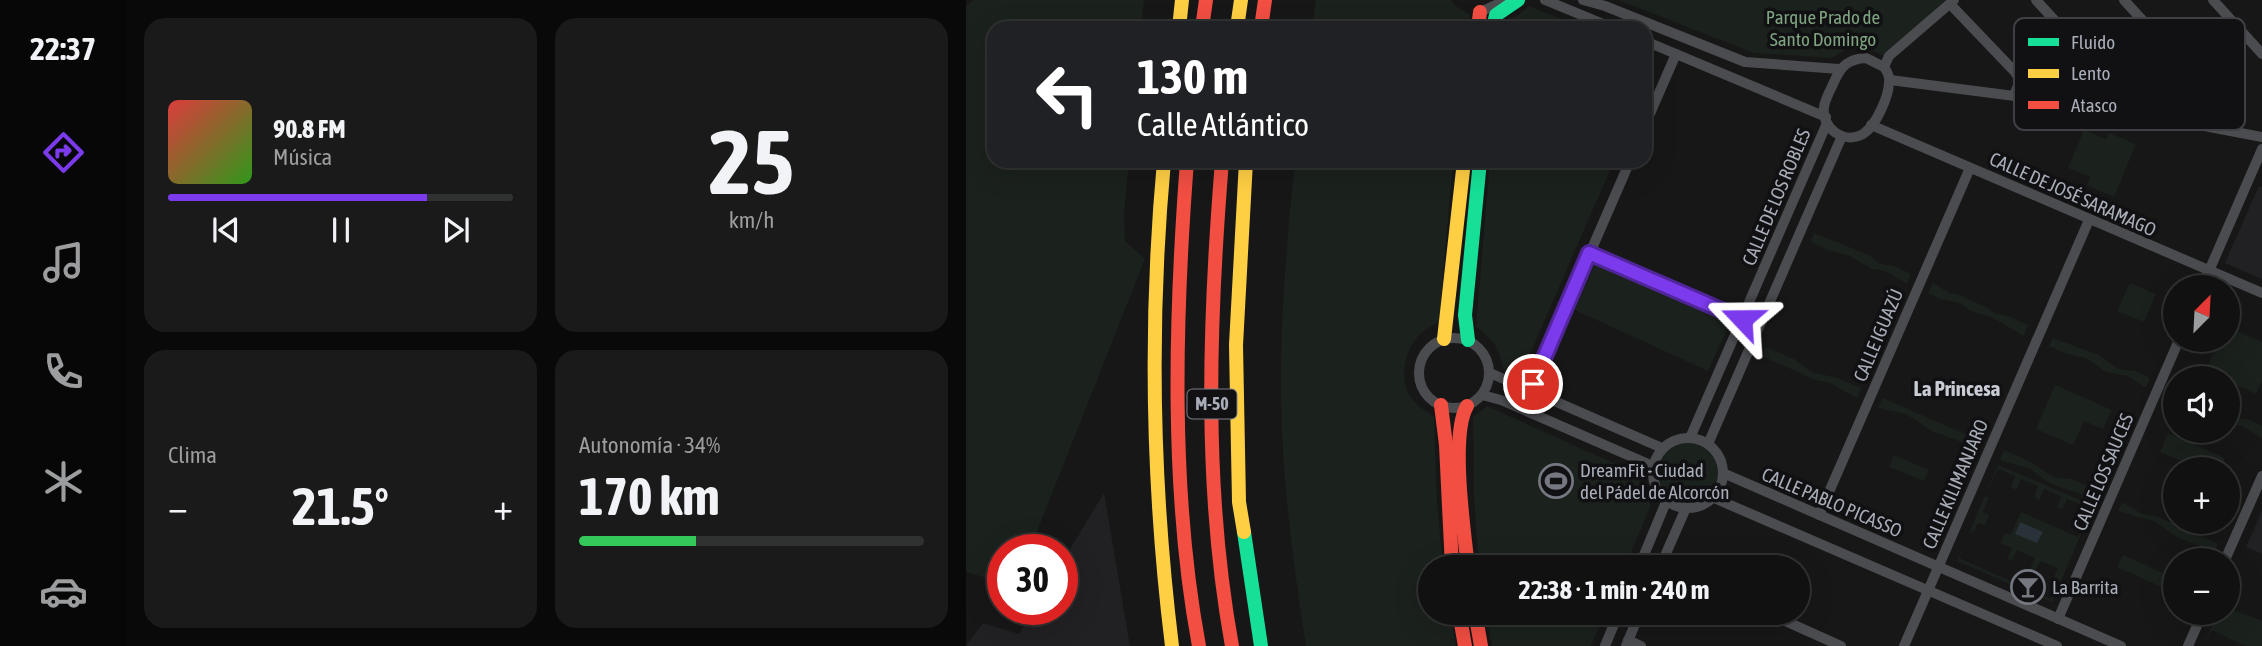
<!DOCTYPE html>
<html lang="es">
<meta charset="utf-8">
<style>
:root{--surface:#111;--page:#1a1a1a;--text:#f1f3f6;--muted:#9c9d9f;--line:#303131;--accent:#7c3aed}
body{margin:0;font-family:"Asap Condensed",sans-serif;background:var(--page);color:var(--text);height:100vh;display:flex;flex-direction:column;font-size:26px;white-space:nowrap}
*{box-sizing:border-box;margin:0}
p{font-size:23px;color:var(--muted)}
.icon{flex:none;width:38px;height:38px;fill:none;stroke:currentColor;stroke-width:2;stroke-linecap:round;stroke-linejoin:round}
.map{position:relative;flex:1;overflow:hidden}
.panel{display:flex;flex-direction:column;gap:18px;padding:18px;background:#090909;width:840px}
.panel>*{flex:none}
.banner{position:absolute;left:21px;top:21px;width:665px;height:147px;border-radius:21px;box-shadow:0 7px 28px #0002,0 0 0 2px var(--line);background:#202124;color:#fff;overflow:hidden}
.needle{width:46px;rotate:24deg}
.fabs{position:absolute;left:1197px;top:275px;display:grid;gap:14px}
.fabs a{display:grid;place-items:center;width:77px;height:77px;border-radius:50%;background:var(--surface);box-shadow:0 7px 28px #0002,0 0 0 2px var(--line);font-size:35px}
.speed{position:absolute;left:21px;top:534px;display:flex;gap:14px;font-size:35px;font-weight:700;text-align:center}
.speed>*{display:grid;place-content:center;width:91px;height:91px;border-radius:50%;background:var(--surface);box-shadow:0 7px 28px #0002,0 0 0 2px var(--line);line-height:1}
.speed .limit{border:10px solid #d22;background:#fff;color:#111}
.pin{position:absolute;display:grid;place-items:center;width:60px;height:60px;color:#fff;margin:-30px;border:4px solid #fff;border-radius:50%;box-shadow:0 2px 7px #0007}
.me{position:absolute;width:77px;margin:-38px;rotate:293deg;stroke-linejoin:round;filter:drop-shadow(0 0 5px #0008)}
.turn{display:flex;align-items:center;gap:24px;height:147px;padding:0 35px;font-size:32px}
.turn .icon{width:91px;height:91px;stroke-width:2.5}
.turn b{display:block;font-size:49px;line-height:60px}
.big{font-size:52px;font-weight:700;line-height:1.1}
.panel .tile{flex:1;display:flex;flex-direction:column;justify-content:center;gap:10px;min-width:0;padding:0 24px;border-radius:21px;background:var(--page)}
.panel .dial{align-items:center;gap:0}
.dial b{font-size:91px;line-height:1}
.song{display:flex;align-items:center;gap:21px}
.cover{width:84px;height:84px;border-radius:10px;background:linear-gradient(135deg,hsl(0 70% 55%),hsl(110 70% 35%))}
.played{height:7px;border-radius:4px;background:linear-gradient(90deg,var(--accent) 75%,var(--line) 75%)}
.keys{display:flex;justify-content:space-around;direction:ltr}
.heat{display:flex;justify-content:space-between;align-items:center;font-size:38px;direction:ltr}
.charge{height:10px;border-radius:5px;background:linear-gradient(90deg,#34c759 34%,var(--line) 0)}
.panel .tiles{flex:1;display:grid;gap:18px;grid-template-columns:repeat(2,1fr)}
.trip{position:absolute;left:452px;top:555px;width:392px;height:70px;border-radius:35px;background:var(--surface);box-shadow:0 7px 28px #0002,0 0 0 2px var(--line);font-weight:700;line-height:70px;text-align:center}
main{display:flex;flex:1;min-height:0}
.menu{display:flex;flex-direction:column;width:126px;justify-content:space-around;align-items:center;background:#070707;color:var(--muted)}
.menu .icon{width:49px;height:49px}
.menu .current{color:var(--accent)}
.menu b{font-size:32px;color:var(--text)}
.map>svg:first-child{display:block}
</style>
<main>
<nav class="menu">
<b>22:37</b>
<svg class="icon current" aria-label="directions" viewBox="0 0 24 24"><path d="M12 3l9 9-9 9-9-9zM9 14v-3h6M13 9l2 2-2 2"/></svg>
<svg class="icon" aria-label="music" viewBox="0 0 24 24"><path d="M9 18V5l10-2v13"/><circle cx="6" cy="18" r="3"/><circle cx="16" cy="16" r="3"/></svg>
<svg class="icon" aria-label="phone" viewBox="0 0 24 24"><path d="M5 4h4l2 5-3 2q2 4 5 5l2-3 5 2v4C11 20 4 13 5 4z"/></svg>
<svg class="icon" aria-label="climate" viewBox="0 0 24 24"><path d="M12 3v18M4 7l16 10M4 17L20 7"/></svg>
<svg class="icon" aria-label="car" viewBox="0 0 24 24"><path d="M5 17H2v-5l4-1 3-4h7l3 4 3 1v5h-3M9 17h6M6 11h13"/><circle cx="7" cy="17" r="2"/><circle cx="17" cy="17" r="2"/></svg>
</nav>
<section class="panel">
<div class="tiles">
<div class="tile">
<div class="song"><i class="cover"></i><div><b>90.8 FM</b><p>Música</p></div></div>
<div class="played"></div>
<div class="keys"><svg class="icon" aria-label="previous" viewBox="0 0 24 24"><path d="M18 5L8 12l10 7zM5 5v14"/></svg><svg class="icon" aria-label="pause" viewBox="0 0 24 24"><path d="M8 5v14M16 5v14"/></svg><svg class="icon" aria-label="next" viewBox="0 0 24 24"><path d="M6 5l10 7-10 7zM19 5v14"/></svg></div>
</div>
<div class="tile dial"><b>25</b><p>km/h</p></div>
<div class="tile"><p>Clima</p>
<div class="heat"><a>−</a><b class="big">21.5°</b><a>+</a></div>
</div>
<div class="tile"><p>Autonomía · 34%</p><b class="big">170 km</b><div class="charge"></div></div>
</div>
</section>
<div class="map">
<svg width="1296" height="646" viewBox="0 0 1296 646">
<rect width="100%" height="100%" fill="#171717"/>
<g fill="#212124">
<polygon points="1293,186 1296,187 1296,279 1259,263"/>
<polygon points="138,493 164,646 0,646 17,623 53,634 68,609 96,609 96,562"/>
<polygon points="1296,510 1296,554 1280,547"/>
</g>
<g fill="#1b211c" fill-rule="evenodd">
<polygon points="7,0 178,0 175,28 28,28 28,161 163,161 158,214 159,241 179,259 64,549 37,550 37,583 0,572 0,7"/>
<polygon points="350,0 485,0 492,8 504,14 502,28 346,28"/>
<polygon points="652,0 979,0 919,57 903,48 880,49 866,58 788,53"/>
<polygon points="563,6 617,28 539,28 540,20 552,15"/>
<polygon points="1118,130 1140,139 1143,133 1170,144 1148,197 1121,185 1124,177 1102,168"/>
<path d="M329,161h158l-14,161c-7,4 -14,7 -19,12 -16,16 -22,46 -8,65 5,7 15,12 22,18l3,85 6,65h-13v45l20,1 6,33h-150c-13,-83 -24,-166 -25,-250 -1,-79 6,-157 14,-235z"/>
<path d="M524,161h124l-94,216 -17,-8c-2,-18 -11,-32 -27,-42z"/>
<polygon points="848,233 903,255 912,263 931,267 945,274 941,284 920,271 906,269 882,255 864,251 845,242"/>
<polygon points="629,264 764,323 742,371 609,310"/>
<polygon points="967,283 985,294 991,294 1020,307 1028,313 1042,316 1062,325 1058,336 1027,318 1003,310 994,303 974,299 962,293"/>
<polygon points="1164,283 1190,294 1178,322 1151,311"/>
<polygon points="1262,327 1296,342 1296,380 1290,394 1262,381 1262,378 1254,378 1239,372 1253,340 1262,340"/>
<polygon points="1087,338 1133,355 1152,369 1169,371 1184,378 1180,388 1162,376 1140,372 1120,358 1104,355 1083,346"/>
<polygon points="799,347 828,359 847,373 869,377 895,388 891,398 864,383 849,380 796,356"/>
<polygon points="1089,385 1146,410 1137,429 1118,421 1107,445 1070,429"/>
<polygon points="917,398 1013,440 1009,447 966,431 940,414 912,408"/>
<polygon points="521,406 672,474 675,487 685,505 659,567 513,567 508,497 507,417"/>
<polygon points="1262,418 1281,419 1296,426 1296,438 1276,426 1262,424"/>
<polygon points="1202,433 1259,458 1254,469 1234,469 1194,452"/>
<circle cx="722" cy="473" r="30"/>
<polygon points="1038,450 1065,462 1087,477 1105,479 1135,492 1131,500 1083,483 1064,469 1034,460"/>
<polygon points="928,455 963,470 958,481 923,467"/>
<path d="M1032,465l82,35 2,-3 13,5 -43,100 -95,-41zM1032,469l17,7 -4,11 5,3 5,-11 17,7 -4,11 5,3 5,-11 17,7 -4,11 5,3 5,-11 18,8 -5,10 6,3 -8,17 -57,-25 -11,23 -5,-2 -5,10 12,5 -5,11 5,2 5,-11 18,8 -5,11 5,2 5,-10 18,7 -5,11 6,3 -8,17 -92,-41 11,-27 4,1 4,-9 7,3 4,-11 -6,-3 6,-14 -4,-2z"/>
<polygon points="1156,502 1176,514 1190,516 1252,544 1249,551 1212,538 1190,522 1152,511"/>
<polygon points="1157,555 1204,576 1198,588 1151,567"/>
<polygon points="1262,608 1296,621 1296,646 1279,646 1246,630 1237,646 1252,613 1262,612"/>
<polygon points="519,613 519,612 639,613 625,646 526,646"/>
</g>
<polygon fill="#2a3239" points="1054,522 1077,532 1071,543 1049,534"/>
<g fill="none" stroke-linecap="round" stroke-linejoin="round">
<g stroke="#4b4c50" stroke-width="10">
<polyline points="579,0 647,28"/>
<polyline points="617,0 639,6 779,62 873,69"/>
<polyline points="1070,0 1150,87 1150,109"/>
<polyline points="1158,0 1266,118 1263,130"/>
<polyline points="1247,0 1296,54"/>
<polyline points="984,4 1049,72 1054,80 1048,96"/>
<polyline points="514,12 541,0"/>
<polyline points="679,41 860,117"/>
<path d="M900,58l18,9c3,4 6,9 5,15 0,14 -13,44 -26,52 -19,11 -42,-6 -39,-27 1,-8 7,-18 10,-25 7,-16 14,-23 32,-24z"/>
<polyline points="918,67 923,56 988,0"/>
<polyline points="924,80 1150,109 1296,137"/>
<polyline points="679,125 710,54"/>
<polyline points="905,125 1296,293"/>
<polyline points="623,253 776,319"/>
<polyline points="1236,287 1296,149"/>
<circle cx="488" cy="373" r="35"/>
<polyline points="524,373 696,448"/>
<polyline points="564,391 664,161"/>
<polyline points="516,395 535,400 687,466"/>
<circle cx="722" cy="473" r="35"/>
<polyline points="724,438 861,123"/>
<polyline points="742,444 876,136"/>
<polyline points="757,473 1155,646"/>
<polyline points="748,498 1091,646"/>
<polyline points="853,515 1004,168"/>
<polyline points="1259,560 1296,476"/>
<polyline points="673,567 700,502"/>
<polyline points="694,567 720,508"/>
<polyline points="799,612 875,646"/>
<polyline points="1092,619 1213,340"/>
<polyline points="662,640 675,646"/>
<polyline points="639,646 653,612"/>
<polyline points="660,646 674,612"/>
<polyline points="938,646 1123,220"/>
<polyline points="1222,646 1237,612"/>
</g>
<g stroke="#16e098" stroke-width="14">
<polyline points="527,28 530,15 552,0"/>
<polyline points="502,340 499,315 514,161"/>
<polyline points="278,532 295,646"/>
</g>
<g stroke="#ffcf43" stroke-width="14">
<polyline points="213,28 216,0"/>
<polyline points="271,28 275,0"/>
<path d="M198,161c-15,163 -12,323 8,485"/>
<polyline points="478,339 498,161"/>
<polyline points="278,532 273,502 270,345 280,161"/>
</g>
<g stroke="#f24e42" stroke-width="14">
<polyline points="236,28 240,0"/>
<polyline points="295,28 299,0"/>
<polyline points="512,28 514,12"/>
<path d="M221,161c-12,157 -17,330 12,485"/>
<path d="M256,161c-13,160 -19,326 10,485"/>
<polyline points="475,405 480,445 486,567"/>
<path d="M501,406c-17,29 -3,125 1,161"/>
<polyline points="493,612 499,646"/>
<polyline points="509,612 515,646"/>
</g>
</g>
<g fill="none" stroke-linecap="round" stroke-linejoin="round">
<g stroke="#51269a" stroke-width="18">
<polyline id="route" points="567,384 623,253 776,319"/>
</g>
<use href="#route" stroke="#7c3aed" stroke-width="12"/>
</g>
<defs>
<g id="stadium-ring" transform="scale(1.75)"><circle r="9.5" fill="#111113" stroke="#757880" stroke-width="1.5"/><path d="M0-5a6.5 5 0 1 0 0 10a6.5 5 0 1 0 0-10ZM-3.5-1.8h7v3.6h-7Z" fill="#757880"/></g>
<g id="bar-ring" transform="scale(1.75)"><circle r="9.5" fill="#111113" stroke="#757880" stroke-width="1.5"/><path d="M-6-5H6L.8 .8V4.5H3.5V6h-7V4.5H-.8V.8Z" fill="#757880"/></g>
</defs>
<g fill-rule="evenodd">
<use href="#stadium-ring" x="590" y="481"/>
<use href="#bar-ring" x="1062" y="587"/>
</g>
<g text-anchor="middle" stroke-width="7" stroke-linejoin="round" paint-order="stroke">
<rect fill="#111113" stroke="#7b7e86" stroke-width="2" x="221.5" y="389.5" width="49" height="29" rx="5"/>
<g font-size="18" font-weight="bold" fill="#a8adb8">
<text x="246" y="410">M-50</text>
</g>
<g font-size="19" fill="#7fa381" stroke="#111113">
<text x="857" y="24">Parque Prado de<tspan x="857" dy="22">Santo Domingo</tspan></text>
</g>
<g font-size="19" fill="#a8adb8" stroke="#111113">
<text transform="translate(1107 194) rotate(24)" y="7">CALLE DE JOSÉ SARAMAGO</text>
<text transform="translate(810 197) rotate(-67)" y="7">CALLE DE LOS ROBLES</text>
<text transform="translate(912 335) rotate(-67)" y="7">CALLE IGUAZÚ</text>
<text transform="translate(1137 472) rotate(-67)" y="7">CALLE LOS SAUCES</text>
<text transform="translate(989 484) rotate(-67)" y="7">CALLE KILIMANJARO</text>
<text transform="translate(866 502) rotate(23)" y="7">CALLE PABLO PICASSO</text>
</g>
<g font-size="19" fill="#a8adb8" stroke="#111113" text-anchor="start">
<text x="614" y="477">DreamFit - Ciudad<tspan x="614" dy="22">del Pádel de Alcorcón</tspan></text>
<text x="1086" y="594">La Barrita</text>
</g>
<g font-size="21" font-weight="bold" fill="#c9ccd4" stroke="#111113">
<text x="991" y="396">La Princesa</text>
</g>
</g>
<rect x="1048" y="18" width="231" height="112" rx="10" fill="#111113" stroke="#3e4045" stroke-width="2"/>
<rect x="1062" y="38" width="31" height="8" fill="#16e098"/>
<rect x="1062" y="69" width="31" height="9" fill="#ffcf43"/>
<rect x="1062" y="101" width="31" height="8" fill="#f24e42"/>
<g font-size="19" fill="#a8adb8">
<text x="1105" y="49">Fluido</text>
<text x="1105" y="80">Lento</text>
<text x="1105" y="112">Atasco</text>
</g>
</svg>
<div class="fabs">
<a><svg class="needle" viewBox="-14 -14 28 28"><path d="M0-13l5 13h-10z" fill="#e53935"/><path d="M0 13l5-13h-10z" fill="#9c9d9f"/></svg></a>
<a><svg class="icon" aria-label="sound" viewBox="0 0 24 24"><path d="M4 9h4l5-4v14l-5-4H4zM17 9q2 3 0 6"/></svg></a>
<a>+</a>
<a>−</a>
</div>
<div class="speed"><div class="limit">30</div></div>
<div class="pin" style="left:567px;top:384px;background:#d93025"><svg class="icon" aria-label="arrive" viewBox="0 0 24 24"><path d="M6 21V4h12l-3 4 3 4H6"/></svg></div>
<svg class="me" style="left:776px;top:319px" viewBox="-20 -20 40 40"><path d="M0-17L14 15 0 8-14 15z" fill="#7c3aed" stroke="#fff" stroke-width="4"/></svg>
<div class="trip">22:38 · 1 min · 240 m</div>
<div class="banner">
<div class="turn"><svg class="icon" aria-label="left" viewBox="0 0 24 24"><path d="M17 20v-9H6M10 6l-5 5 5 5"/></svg><div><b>130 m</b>Calle Atlántico</div></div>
</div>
</div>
</main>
